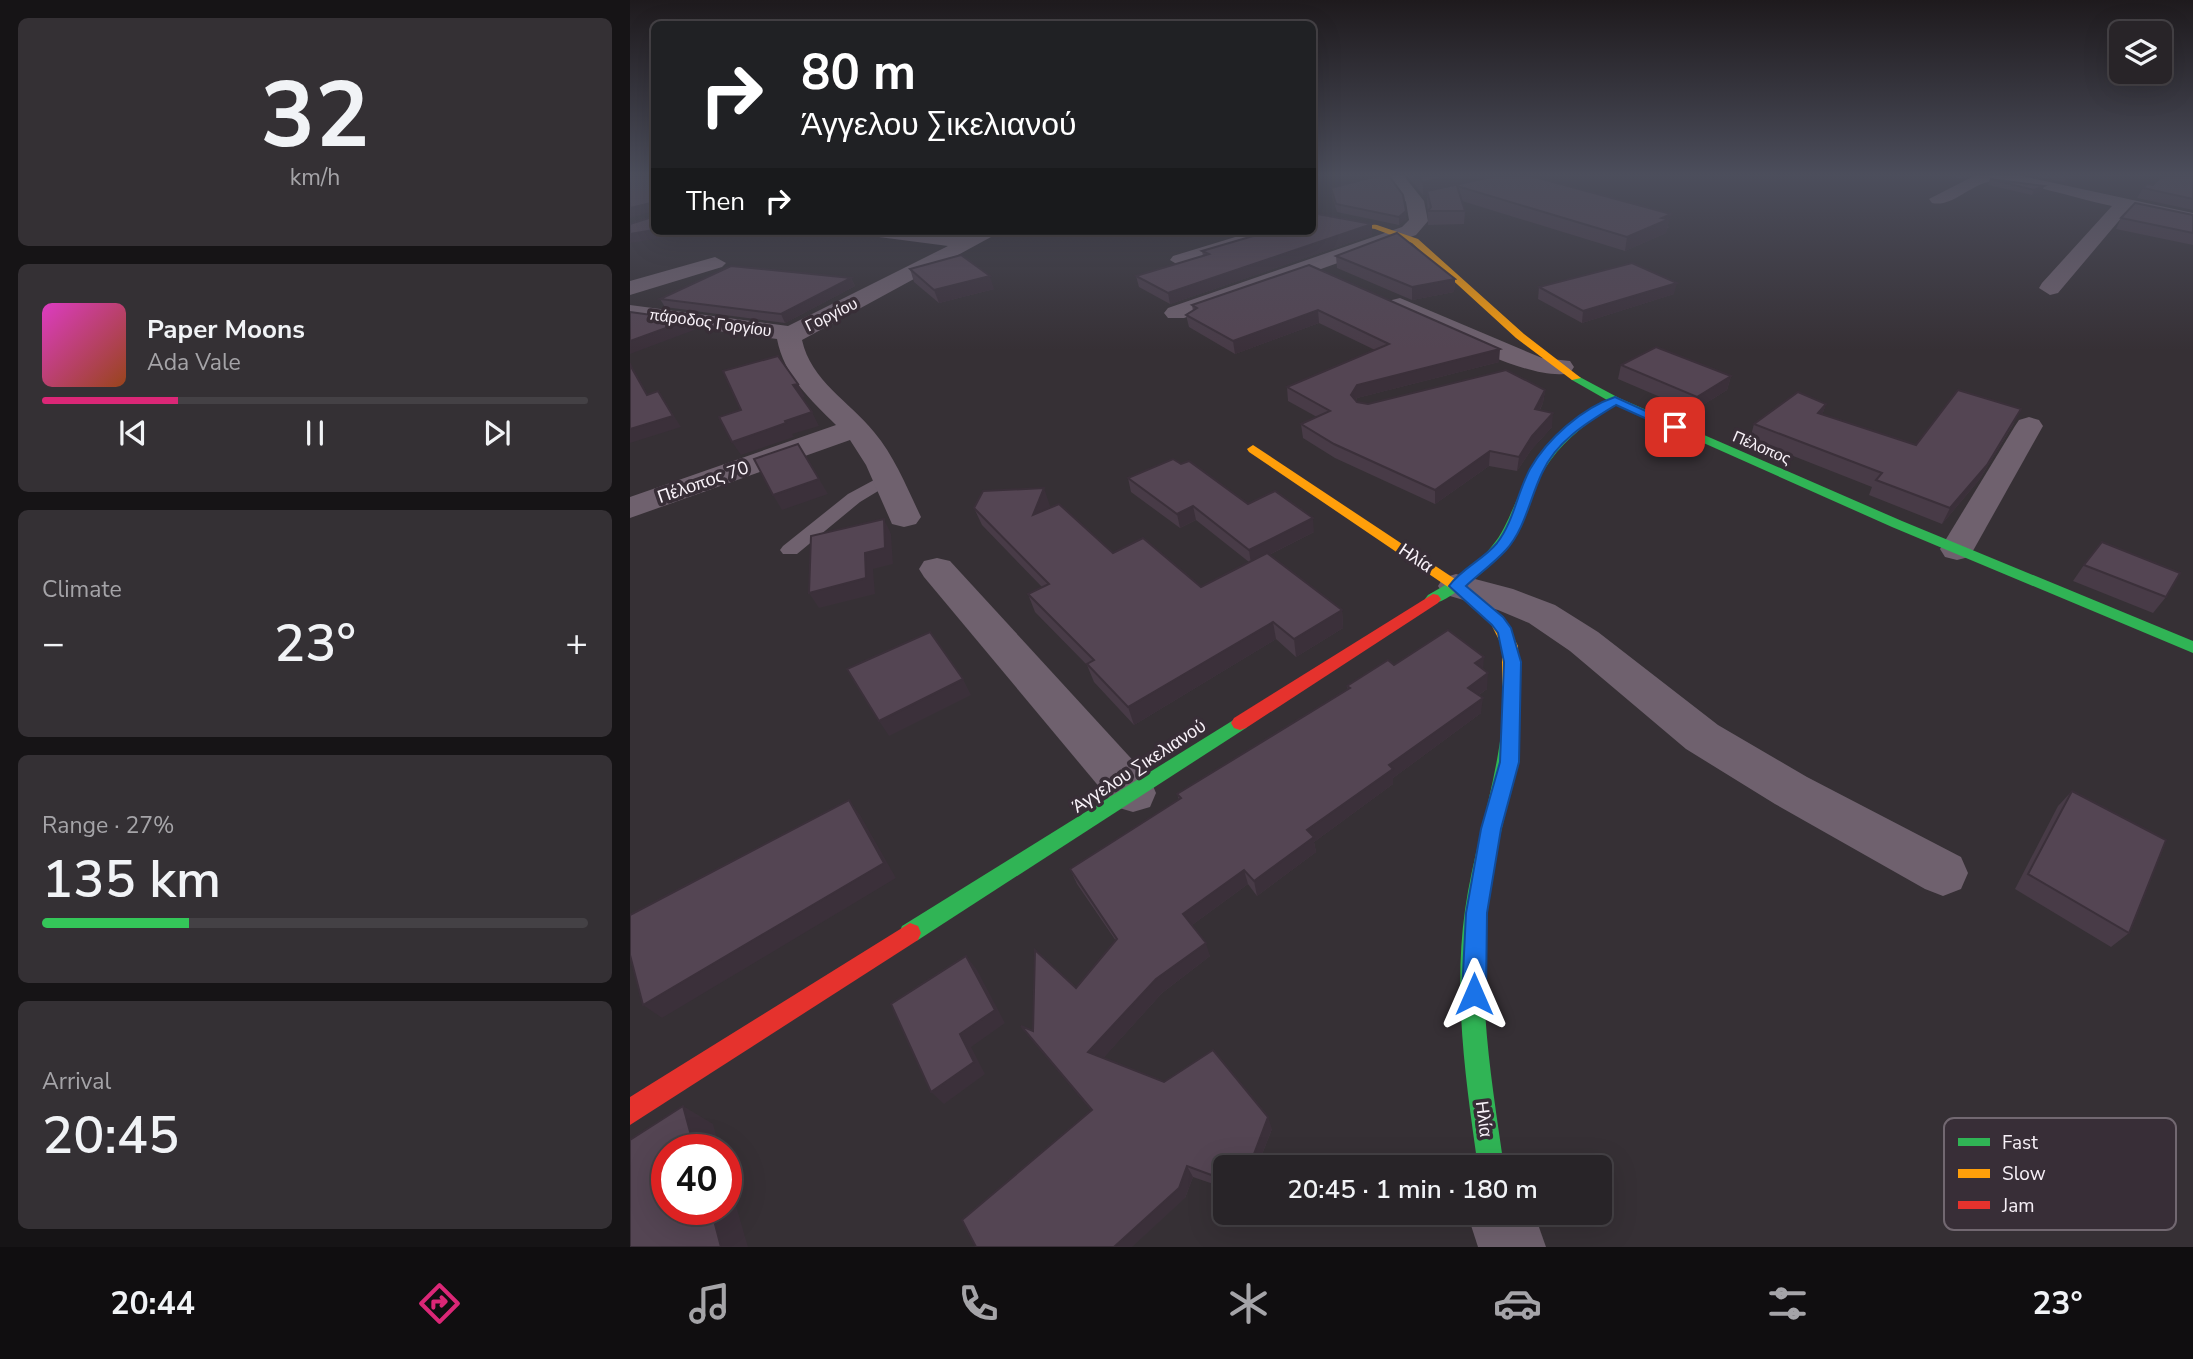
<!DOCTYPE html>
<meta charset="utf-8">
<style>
:root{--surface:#282428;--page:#343034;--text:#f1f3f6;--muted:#a5a4a8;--line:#444145;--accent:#db2777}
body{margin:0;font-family:"Nunito Sans",sans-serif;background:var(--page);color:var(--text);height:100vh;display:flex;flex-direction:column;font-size:26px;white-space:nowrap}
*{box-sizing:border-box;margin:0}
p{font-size:23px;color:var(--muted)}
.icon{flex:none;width:38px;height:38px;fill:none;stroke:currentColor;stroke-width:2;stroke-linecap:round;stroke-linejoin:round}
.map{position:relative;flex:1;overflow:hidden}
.side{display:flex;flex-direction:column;gap:18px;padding:18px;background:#161416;width:630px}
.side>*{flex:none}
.banner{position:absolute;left:21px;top:21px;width:665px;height:214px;border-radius:10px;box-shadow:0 7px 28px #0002,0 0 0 2px var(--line);background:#202124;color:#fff;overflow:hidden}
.fabs{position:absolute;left:1479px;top:21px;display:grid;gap:14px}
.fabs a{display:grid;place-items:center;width:63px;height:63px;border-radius:10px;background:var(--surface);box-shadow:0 7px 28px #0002,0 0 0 2px var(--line);font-size:35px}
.speed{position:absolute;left:21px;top:1134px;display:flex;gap:14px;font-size:35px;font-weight:700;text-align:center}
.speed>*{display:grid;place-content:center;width:91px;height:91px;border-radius:50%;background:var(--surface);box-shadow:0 7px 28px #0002,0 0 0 2px var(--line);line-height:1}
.speed .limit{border:10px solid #d22;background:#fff;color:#111}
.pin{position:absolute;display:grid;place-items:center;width:60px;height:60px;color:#fff;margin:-30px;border-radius:14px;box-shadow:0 4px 10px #0006}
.me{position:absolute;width:77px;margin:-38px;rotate:0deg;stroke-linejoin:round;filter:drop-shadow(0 0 5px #0008)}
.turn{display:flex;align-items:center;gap:24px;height:147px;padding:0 35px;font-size:32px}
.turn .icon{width:91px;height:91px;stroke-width:2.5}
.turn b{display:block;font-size:49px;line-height:60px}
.then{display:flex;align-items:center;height:66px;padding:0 35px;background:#0003;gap:14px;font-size:26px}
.big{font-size:52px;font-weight:600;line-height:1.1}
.side .tile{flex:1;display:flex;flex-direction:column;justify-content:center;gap:10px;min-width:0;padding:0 24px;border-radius:10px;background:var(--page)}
.side .dial{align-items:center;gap:0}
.dial b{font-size:91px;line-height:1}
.song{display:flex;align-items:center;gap:21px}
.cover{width:84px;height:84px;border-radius:10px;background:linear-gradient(135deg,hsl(310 70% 55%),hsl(20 70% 35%))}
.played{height:7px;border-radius:4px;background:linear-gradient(90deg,var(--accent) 25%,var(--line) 25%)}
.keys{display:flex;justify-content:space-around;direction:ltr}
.heat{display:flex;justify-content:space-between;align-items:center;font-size:38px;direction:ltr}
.charge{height:10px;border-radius:5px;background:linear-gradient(90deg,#34c759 27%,var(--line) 0)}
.trip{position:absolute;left:583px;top:1155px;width:399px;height:70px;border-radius:10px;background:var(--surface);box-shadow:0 7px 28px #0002,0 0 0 2px var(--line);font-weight:600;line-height:70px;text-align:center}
.menu{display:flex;height:112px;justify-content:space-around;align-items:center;background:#100e10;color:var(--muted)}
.menu .icon{width:49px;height:49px}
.menu .current{color:var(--accent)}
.menu b{font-size:32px;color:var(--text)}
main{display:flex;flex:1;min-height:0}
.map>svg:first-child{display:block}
</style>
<main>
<section class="side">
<div class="tile dial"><b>32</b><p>km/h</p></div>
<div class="tile">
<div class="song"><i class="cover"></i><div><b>Paper Moons</b><p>Ada Vale</p></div></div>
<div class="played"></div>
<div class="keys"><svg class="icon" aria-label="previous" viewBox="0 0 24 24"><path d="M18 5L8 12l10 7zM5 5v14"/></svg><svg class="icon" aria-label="pause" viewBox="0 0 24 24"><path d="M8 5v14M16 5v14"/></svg><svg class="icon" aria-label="next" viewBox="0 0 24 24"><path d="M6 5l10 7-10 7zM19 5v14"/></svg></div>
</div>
<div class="tile"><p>Climate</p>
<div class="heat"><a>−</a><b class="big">23°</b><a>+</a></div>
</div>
<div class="tile"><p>Range · 27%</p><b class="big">135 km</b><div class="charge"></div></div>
<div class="tile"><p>Arrival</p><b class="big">20:45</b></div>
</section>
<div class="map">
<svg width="1563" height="1247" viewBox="0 0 1563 1247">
<rect width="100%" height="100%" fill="#363035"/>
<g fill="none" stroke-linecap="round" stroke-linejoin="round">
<polygon fill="#6f616e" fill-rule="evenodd" points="257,473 263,474 266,478 263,482 230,502 167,554 153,554 150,550 153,546 218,494"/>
<g fill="#6f616e" fill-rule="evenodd">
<polygon points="757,176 774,176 794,201 798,221 786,235 554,318 538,318 534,313 538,308 772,227 779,220 776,202"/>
<path d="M1344,176h48l171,37v12l-65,-15 -70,83 -8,2 -11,-7 3,-5 70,-77c-34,-7 -80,-23 -114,-25 -24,-2 -44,27 -66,22l-3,-4z"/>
<path d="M239,231h57l41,5 10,-5h25l-200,109c9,41 47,61 72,92 21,25 33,56 47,85l-5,7 -12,3 -12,-3 -26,-59 -16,-25 -220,78v-21l206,-72c-25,-25 -52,-49 -59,-86l-147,-20v-14l158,21 160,-80 -69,-9z"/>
<polygon points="625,231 656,231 653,235 557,264 550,266 540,260 543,256"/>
<polygon points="85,257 96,263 92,267 0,295 0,281"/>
<path d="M770,298l142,60 28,3 4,6 -4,6c-41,10 -137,-45 -178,-63l-4,-5 4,-5z"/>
<polygon points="1399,417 1409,420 1413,426 1344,549 1339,557 1327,560 1315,557 1310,549 1385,426 1389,420"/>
<polygon points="307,558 320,561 520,779 526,793 520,807 503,812 486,807 294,577 289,569 294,561"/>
<polygon points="826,574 883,589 925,605 968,632 1088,725 1177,777 1331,857 1338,873 1331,889 1313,896 1295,889 1145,804 1056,749 940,651 899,623 868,610 813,594 808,586 813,578"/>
<polygon points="837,1213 904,1213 916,1247 848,1247"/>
</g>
<g fill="#30b455" fill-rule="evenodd">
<path d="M946,375l43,23 283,123 291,120v12l-301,-126 -276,-123c-25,16 -49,33 -66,57 -34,49 -27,85 -84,124 -10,7 -21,16 -33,19l-5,-1 -3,-4 3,-4c23,-13 47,-27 64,-49 14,-16 20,-38 30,-57 19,-40 48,-67 85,-89l-35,-20 -1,-2z"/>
<polygon points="610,716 616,718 619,723 616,728 288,940 280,943 272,940 269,933 272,926"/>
<path d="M881,719l6,2 3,5 -2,23c-8,55 -26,108 -31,163 -10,85 5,171 17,255h-26c-12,-84 -25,-172 -13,-257 9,-62 30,-121 37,-184l3,-5z"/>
</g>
<g fill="#ff9f0a" fill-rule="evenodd">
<polygon points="682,215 747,225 788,239 894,334 951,378 942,380 886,338 782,243 745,229 682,219"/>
<polygon points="623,445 831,583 873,617 888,646 890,726 887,731 881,733 875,731 872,726 872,646 861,624 821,589 619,452 617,449"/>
</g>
<g fill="#e5322d" fill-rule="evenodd">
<polygon points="803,594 808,595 811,599 808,603 616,728 610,730 604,728 601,723 604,718"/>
<polygon points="280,923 288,926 291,933 288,940 0,1125 0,1097"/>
</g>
</g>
<g fill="#483b47">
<polygon points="777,176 902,176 1039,227 1037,228 1036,233 995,251 832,201 835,211 834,224 798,225 797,194 793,195"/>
<polygon points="1321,176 1339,176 1333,179"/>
<polygon points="1403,176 1447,176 1434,182"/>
<polygon points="1563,176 1563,210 1507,198 1513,188"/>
<polygon points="1360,179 1412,191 1402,195 1358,185"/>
<polygon points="701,188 776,211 776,219 769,225 707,212 702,196"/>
<polygon points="1563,215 1563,245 1486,229 1491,218"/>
<polygon points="742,224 742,235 540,304 509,287 506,276 573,256 572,251"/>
<polygon points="706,256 825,279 824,292 782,300 707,268"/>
<polygon points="679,265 869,362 727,398 726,401 727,402 738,404 915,390 913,403 910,410 922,427 901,450 887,471 859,466 805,504 705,458 673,438 671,424 687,417 658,401 657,387 745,350 689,323 605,354 559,327 556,315 563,311 562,305"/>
<polygon points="280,269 364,289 309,303 284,282"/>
<polygon points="221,278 225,286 155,323 35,307 30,299"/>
<polygon points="909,287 1044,294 952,323 908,299"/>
<polygon points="991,365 1101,376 1097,390 1063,411 988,379"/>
<polygon points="1196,404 1192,415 1286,445 1384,423 1349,480 1312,524 1239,495 1242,487 1120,439 1124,424"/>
<polygon points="551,464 618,504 684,532 639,555 712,610 713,628 666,657 646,639 504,725 464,682 457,665 405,612 398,594 412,587 352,525 344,508 420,506 418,508 483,553 571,587 619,562 566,520 550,528 501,492 498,478"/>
<polygon points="1454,565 1536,597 1523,613 1443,581"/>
<polygon points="764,665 853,670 857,689 849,695 851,713 763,778 763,784 684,842 686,852 627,896 618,884 562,925 580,956 532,993 473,1058 642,1129 627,1167 595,1167 595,1188 563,1177 555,1198 461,1110 391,1026 403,1031 446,988 486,941 447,884 440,869 549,800 547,794 718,690 717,686"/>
<polygon points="1442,791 1499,933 1481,947 1385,889 1428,806"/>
</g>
<g fill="#3b303a">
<polygon points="821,176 866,176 797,191 797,194 793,195 793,182"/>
<polygon points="1437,176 1447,176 1434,182"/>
<polygon points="1414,186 1412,191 1402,195 1404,190"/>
<polygon points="21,203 24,211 0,218 0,208"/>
<polygon points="776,211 776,219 769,225 769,217"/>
<polygon points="1041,214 1036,233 995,251 997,237"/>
<polygon points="742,224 742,235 540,304 538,293"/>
<polygon points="24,230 24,231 74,231 0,243 0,234"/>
<polygon points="360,276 364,289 309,303 304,290"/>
<polygon points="221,278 225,286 155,323 151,314"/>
<polygon points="825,279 824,292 782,300 782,287"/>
<polygon points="1047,283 1044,294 952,323 953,311"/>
<polygon points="688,310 689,323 605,354 603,341"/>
<polygon points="58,320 64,330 0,354 0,341"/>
<polygon points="870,349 869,362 727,398 722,408 721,395 727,385"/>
<polygon points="0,362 24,406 17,395 0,365"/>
<polygon points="1101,376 1097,390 1063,411 1067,397"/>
<polygon points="168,384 175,397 170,399 163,385"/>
<polygon points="915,390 913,403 903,423 905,409"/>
<polygon points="28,391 51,427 0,443 0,429"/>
<polygon points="1196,404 1191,418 1188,413"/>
<polygon points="1391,409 1349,480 1312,524 1320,508"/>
<polygon points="182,412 189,426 162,434 164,437 111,455 102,442 155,421"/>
<polygon points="923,413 922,427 901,450 887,471 889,457 902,436"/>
<polygon points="860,451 859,466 805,504 805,490"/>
<polygon points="189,479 198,494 152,510 143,495"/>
<polygon points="414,488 420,506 409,533 403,515"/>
<polygon points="563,506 566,520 550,528 547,514"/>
<polygon points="683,518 684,532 621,564 619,550"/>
<polygon points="254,519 261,534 263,564 243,569 245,594 189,608 179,593 235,553"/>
<polygon points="712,610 713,628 666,657 664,639"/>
<polygon points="643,622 646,639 504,725 498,707"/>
<polygon points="854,657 853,672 845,663"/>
<polygon points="858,673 857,689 837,703 838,688"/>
<polygon points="333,679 341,695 259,736 249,721"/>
<polygon points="853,698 851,713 763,778 763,784 684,842 686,852 627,896 624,881 677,830 759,765"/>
<polygon points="219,800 230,815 266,878 32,1018 13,1005"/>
<polygon points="614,870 618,884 558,928 553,914"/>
<polygon points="576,943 580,956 532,993 467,1065 458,1052 526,979"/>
<polygon points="336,956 347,970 375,1023 341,1047 355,1074 314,1104 301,1092 330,1034"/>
<polygon points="53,1106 83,1124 90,1150 65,1150"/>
<polygon points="638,1117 642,1129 627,1167 619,1167"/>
<polygon points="557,1166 563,1177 555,1198 502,1247 484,1247"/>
<polygon points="96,1171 118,1247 91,1247 81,1209 96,1209"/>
</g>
<g fill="#544553" stroke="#3b303a" stroke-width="2">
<polygon points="0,176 24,176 24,230 0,234 0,224 22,217 21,203 0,208"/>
<polygon points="747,176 759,176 773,195 776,211 769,217 706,204 701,188"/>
<polygon points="787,176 821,176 793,182"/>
<polygon points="866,176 901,176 1041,214 1032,218 1039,219 997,237 827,186 835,211 798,211 801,207 797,191"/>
<polygon points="1532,176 1563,176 1563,199 1513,188 1517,184 1523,185"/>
<polygon points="1360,179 1414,186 1404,190"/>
<polygon points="1505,203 1563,215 1563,233 1491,218"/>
<polygon points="682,213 742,224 538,293 506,276 579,254 572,251 640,231 682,231"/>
<polygon points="767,233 825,279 782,287 706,256"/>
<polygon points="331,255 360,276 304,290 280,269"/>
<polygon points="1002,263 1047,283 953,311 909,287"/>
<polygon points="679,265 870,349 727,385 721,395 727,402 738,404 876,370 915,390 905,409 923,413 902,436 889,457 860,451 805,490 704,444 671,424 700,411 657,387 759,344 688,310 603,341 556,315 567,308 562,305"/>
<polygon points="101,266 221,278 151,314 30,299"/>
<polygon points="0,312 58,320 0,341"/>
<polygon points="1026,347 1101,376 1067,397 991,365"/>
<polygon points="148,356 168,384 163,385 182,412 155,421 156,423 102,442 89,417 111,410 93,371"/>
<polygon points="0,365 17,395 28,391 43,416 0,429"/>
<polygon points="1328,390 1391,409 1357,465 1320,508 1246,480 1252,473 1124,424 1168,392 1196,404 1188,413 1286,445"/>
<polygon points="168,444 189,479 143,495 124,459"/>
<polygon points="543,459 551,464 559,461 618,504 645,491 683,518 619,550 563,506 547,514 498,478"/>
<polygon points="414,488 403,515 429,504 483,553 513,538 571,587 637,553 712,610 664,639 643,622 498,707 457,664 464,660 398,594 419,584 344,508 353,491"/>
<polygon points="254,519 255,548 235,553 236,578 179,593 181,536"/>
<polygon points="1472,542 1550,573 1536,597 1454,565"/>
<polygon points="818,630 854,657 845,663 858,673 838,688 853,698 759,765 763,769 677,830 684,837 624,881 614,870 553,914 576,943 526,979 458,1052 534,1082 583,1050 638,1117 619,1167 595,1167 595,1180 557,1166 549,1188 484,1247 346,1247 332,1220 462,1110 391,1026 403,1031 405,950 446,988 487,939 440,869 551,798 547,794 720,688 717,686 758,660 764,665"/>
<polygon points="300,632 333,679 249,721 217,669"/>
<polygon points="1442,791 1536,840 1499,933 1398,874"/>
<polygon points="219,800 254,863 13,1005 0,955 0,915"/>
<polygon points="336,956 365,1010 330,1034 344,1062 301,1092 261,1004"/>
<polygon points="53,1106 65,1150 37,1150 37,1209 81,1209 91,1247 0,1247 0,1140"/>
</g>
<linearGradient id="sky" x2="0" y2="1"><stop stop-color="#1e1a1d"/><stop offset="0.5" stop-color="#4c4e5c"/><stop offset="1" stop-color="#4c4e5c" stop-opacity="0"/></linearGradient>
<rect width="1563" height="350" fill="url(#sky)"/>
<path fill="#1a73e8" stroke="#114b97" stroke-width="2" d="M985,397l66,30 -10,3 -55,-25c-28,17 -60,36 -74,68 -12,25 -17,56 -36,77 -12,13 -27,24 -40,36l37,31 8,11 10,34 -2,100 -18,67 -14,84 -1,81 -4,8 -8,4 -8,-4 -4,-8 4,-81 15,-84 19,-67 4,-100 -6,-29 -6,-8 -43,-39c12,-17 35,-27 48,-43 17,-22 20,-50 33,-74 17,-30 52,-61 85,-72z"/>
<g text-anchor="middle" stroke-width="7" stroke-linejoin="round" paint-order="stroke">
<g font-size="16" fill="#f8f1f8" stroke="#382e37">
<text transform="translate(201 314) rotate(-26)" y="6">Γοργίου</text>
<text transform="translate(81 322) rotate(8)" y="6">πάροδος Γοργίου</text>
<text transform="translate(1132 447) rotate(23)" y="6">Πέλοπος</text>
</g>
<g font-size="18" fill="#f8f1f8" stroke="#382e37">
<text transform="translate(73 482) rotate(-19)" y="6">Πέλοπος 70</text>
<text transform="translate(786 558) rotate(34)" y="6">Ηλία</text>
<text transform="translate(509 766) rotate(-33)" y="6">Άγγελου Σικελιανού</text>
<text transform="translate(854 1119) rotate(83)" y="6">Ηλία</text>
</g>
</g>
<rect x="1314" y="1118" width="232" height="112" rx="10" fill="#382e37" stroke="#726871" stroke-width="2"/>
<rect x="1328" y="1138" width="32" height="8" fill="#30b455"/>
<rect x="1328" y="1169" width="32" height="9" fill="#ff9f0a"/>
<rect x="1328" y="1201" width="32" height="8" fill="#e5322d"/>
<g font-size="19" fill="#f8f1f8">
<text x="1372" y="1149">Fast</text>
<text x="1372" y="1180">Slow</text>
<text x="1372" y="1212">Jam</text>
</g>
</svg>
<div class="fabs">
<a><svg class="icon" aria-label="layers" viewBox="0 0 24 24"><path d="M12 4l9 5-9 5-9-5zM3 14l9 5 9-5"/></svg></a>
</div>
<div class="speed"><div class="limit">40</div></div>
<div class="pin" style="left:1045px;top:427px;background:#d93025"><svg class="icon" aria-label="arrive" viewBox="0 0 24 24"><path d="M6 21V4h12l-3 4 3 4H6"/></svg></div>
<svg class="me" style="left:844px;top:994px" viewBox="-20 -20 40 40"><path d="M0-17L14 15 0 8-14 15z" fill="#1a73e8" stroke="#fff" stroke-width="4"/></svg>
<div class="trip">20:45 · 1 min · 180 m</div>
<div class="banner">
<div class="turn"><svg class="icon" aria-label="right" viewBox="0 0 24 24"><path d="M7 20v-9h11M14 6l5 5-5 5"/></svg><div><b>80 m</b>Άγγελου Σικελιανού</div></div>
<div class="then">Then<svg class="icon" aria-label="right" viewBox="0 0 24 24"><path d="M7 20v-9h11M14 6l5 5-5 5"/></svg></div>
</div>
</div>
</main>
<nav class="menu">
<b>20:44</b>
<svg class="icon current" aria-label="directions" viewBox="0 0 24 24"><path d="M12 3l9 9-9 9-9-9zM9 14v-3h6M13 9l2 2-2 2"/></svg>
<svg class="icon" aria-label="music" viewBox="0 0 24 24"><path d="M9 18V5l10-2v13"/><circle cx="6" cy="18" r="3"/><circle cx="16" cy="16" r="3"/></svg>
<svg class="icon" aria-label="phone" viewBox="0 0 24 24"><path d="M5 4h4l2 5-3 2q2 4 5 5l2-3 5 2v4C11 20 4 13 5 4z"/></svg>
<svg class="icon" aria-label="climate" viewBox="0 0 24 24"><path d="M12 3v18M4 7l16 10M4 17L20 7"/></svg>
<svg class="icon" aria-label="car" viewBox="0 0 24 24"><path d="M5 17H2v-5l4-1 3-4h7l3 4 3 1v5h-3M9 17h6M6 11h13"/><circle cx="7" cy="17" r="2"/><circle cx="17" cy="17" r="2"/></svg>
<svg class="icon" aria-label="filters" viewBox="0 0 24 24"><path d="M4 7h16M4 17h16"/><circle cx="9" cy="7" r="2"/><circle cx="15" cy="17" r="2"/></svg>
<b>23°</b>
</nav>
